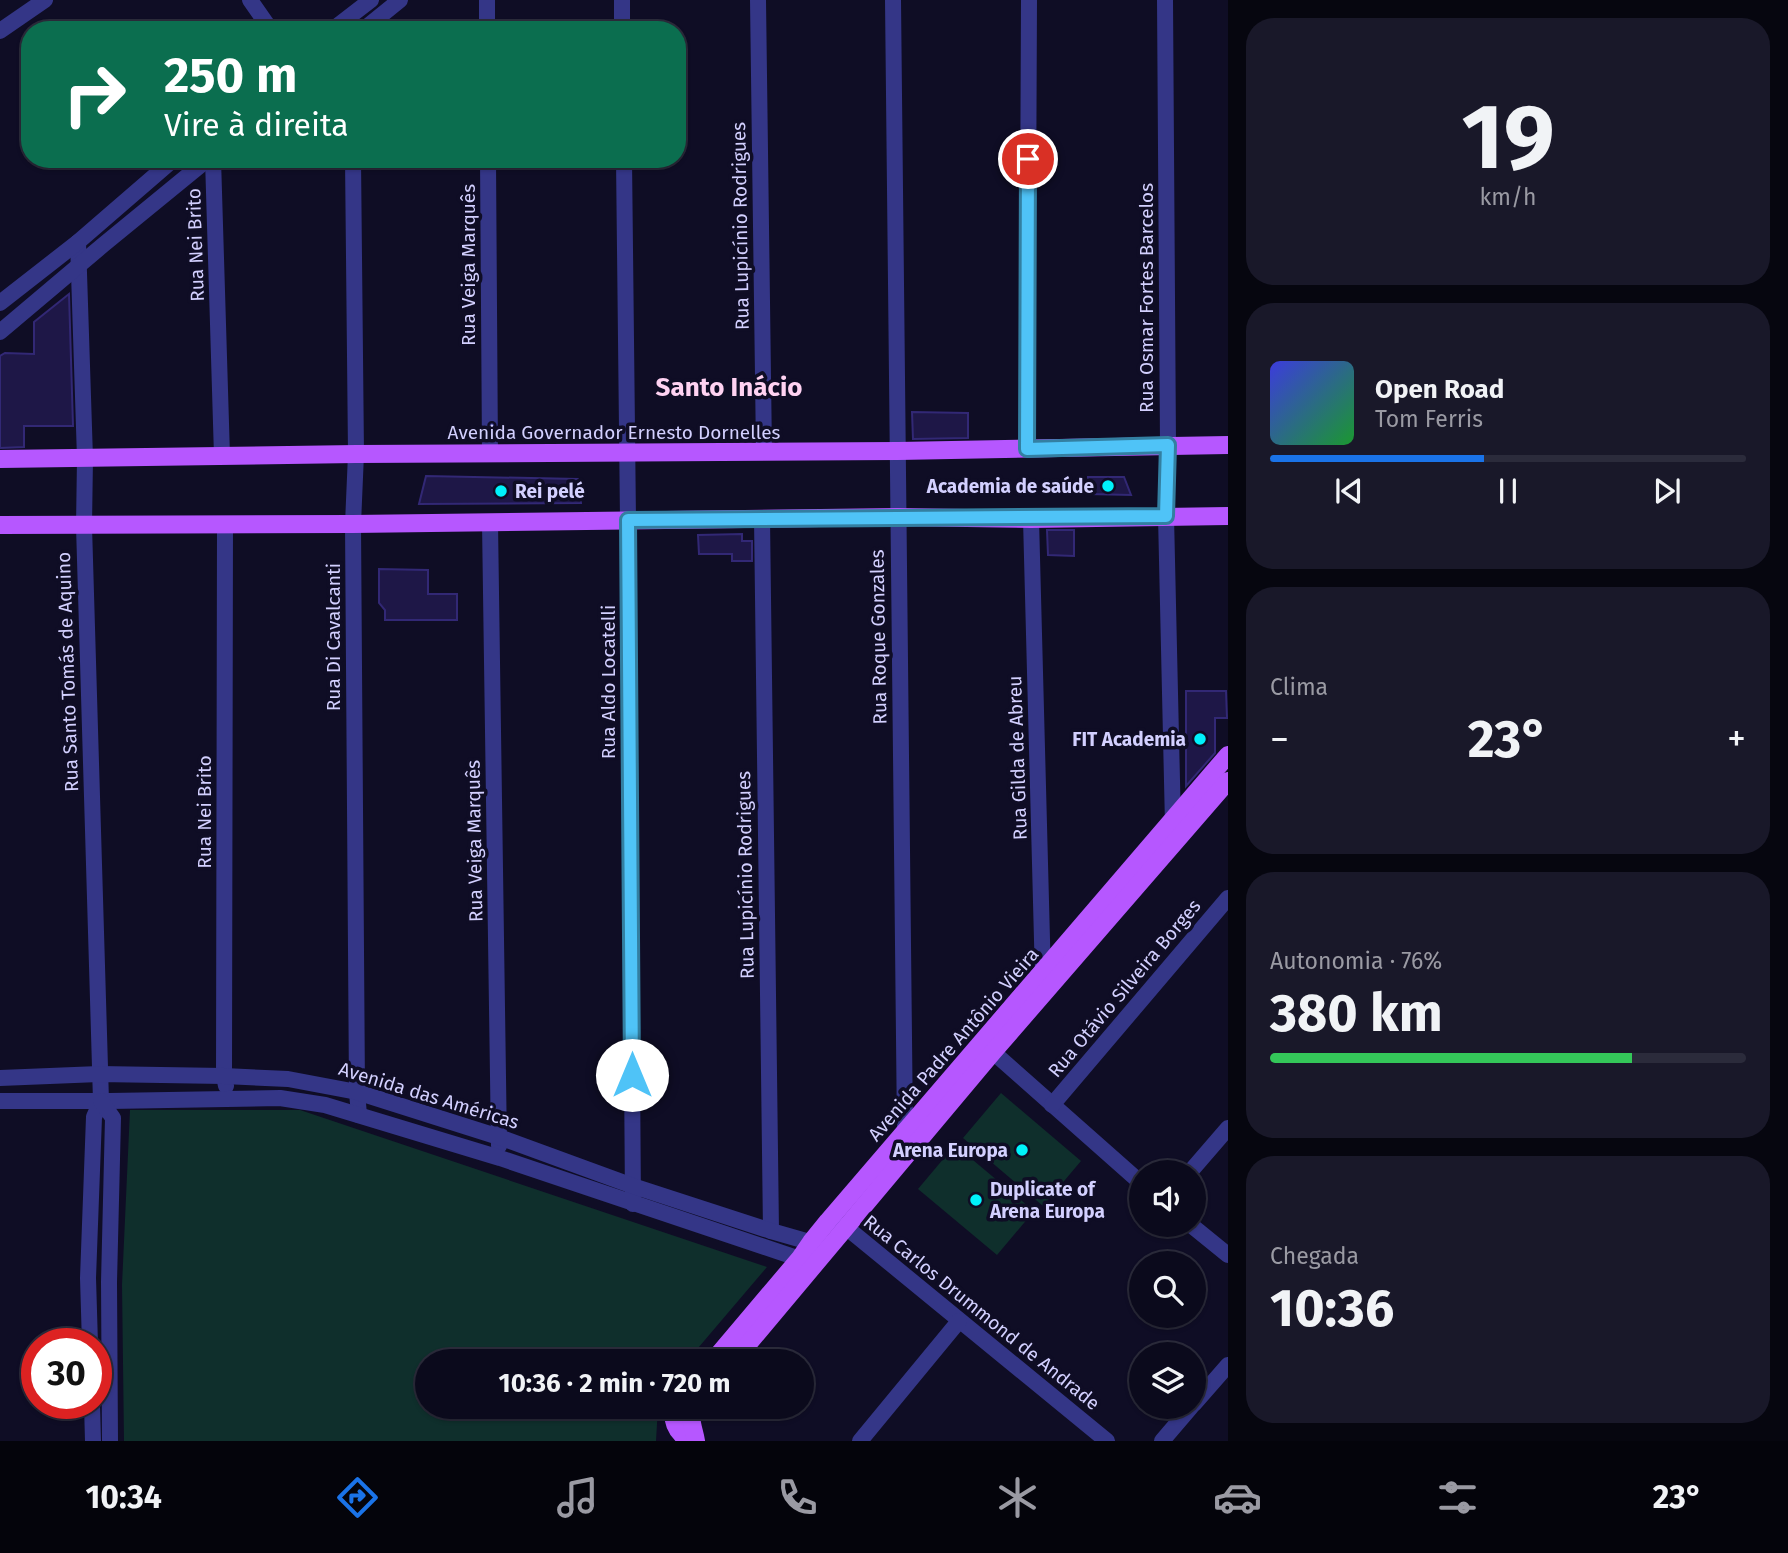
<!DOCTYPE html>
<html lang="pt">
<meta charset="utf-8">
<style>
:root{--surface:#0b0a1c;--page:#191829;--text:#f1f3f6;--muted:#9a9aa3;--line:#2b2b3b;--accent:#1a73e8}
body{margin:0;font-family:"Fira Sans",sans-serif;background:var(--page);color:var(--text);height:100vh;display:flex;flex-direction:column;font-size:26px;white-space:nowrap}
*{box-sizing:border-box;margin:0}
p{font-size:23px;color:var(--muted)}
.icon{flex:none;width:38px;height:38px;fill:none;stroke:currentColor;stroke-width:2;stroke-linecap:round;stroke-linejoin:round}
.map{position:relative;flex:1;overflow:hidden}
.side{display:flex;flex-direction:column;gap:18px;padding:18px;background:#06060f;width:560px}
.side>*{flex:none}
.top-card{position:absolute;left:21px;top:21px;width:665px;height:147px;border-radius:28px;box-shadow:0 2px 5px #0004,0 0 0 2px var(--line);background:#0b6e4f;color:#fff;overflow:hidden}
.buttons{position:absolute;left:1129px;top:1160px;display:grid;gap:14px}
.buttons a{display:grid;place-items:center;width:77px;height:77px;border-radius:50%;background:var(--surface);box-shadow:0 2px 5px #0004,0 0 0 2px var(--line);font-size:35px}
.speed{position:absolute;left:21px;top:1328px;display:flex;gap:14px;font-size:35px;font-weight:700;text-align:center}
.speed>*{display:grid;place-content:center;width:91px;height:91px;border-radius:50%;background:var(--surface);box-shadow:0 2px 5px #0004,0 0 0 2px var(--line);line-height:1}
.speed .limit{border:10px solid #d22;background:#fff;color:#111}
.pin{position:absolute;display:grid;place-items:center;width:60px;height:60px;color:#fff;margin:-30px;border:4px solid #fff;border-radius:50%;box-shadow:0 2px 7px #0007}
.me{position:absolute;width:77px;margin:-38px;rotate:0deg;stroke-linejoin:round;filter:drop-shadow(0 0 5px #0008)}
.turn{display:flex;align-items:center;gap:24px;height:147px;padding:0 28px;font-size:32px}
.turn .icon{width:91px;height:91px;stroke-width:2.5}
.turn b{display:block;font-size:49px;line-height:60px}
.big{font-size:52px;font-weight:700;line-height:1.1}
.side .card{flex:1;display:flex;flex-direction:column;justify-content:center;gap:10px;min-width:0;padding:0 24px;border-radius:28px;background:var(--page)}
.side .dial{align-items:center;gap:0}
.dial b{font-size:91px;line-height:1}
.song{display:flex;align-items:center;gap:21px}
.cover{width:84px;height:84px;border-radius:10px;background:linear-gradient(135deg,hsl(240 70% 55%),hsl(130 70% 35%))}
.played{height:7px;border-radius:4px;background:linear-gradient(90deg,var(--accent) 45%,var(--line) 45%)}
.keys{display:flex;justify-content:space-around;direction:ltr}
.heat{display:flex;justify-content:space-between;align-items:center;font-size:38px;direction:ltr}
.charge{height:10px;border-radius:5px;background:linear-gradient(90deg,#34c759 76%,var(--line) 0)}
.trip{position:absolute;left:415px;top:1349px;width:399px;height:70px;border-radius:35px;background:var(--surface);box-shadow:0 2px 5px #0004,0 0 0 2px var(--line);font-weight:700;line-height:70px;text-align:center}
.dock{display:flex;height:112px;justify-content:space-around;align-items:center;background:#04040b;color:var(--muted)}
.dock .icon{width:49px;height:49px}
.dock .selected{color:var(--accent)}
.dock b{font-size:32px;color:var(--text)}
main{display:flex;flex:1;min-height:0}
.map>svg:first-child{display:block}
</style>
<main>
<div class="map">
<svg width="1228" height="1441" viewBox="0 0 1228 1441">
<rect width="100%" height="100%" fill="#0f0d25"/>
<g fill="#0f2f2c">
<polygon points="1001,1093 1081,1161 1043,1206 963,1138"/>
<polygon points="130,1110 300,1110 767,1267 687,1361 427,1362 427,1407 658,1407 656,1441 124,1441 122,1285"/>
<polygon points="955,1145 1034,1211 997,1255 918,1189"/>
</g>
<g fill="#1e1747" stroke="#322875" stroke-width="2">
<polygon points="69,294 73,426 24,426 24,447 0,448 0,356 5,353 34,354 34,322"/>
<polygon points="912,412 968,413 968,438 913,439"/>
<polygon points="426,476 578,479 581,503 419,504"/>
<polygon points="1088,477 1124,477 1131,495 1088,494"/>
<polygon points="1047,530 1074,530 1074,556 1048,555"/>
<polygon points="742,534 742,541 752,541 752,561 732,561 732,554 699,554 698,535"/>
<polygon points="379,569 428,570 428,594 457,594 457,620 385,620 385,610 379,603"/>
<polygon points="1186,691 1226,691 1227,718 1215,718 1215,753 1186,786"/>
</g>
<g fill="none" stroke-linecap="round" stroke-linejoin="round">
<g stroke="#343687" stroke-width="16">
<polyline points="250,0 271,30"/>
<polyline points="487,0 487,30"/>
<polyline points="622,0 622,30"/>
<polyline points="758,0 764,452"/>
<polyline points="893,0 905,1132 909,1137"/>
<polyline points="1165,0 1168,445 1166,516 1173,825"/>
<polyline points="332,30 371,0"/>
<polyline points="363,30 400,0"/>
<polyline points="0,31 45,0"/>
<polyline points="213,159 222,456"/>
<polyline points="353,159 356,454 353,524 357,1092 359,1115"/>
<polyline points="488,159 490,454"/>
<polyline points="624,159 628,520 633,1204"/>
<polyline points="78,242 85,458 84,526 101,1101 94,1117 88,1278 90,1344"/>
<polyline points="0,303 78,242 174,159"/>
<polyline points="0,332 103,245 208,159"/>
<polyline points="1027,449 1029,0"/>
<polyline points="762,518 771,1231"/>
<polyline points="1031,519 1043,978"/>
<polyline points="490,523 499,1146"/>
<polyline points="225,525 224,1076 226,1086"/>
<polyline points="984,1047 993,1052 1141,1183"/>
<polyline points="0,1078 99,1074 224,1076 288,1079 357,1092 499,1137 633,1186 771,1231 820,1245"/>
<polyline points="0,1101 110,1101 280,1098 325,1105 500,1158 809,1262"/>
<polyline points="101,1101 113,1118 109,1282 110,1441"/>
<polyline points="1052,1105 1228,898"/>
<polyline points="1190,1172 1228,1128"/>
<polyline points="836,1224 847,1228 1107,1441"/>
<polyline points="1191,1225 1228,1255"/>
<polyline points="92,1404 93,1441"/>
<polyline points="1194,1404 1228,1365"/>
<polyline points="860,1441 959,1321"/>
<polyline points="1162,1441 1191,1407"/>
</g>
<g stroke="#b657ff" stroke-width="18">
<polyline points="0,459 356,454 898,451 1228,445"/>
<polyline points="0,525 353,524 898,517 1031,519 1228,516"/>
<polyline points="712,1362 800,1258 811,1242 828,1221 1228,755"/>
<polyline points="733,1362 993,1052 1228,781"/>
<path d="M673,1407c-1,15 4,27 18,34"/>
<path d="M695,1407c-7,13 -1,21 1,34"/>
</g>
</g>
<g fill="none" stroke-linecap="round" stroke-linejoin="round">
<g stroke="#337fa1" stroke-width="18">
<path id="route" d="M632,1075l-4,-555c179,-3 359,-1 538,-4l2,-71 -141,4 1,-290"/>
</g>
<use href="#route" stroke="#4fc3f7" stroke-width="12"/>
</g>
<g fill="#00f2fb" stroke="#0f0d25" stroke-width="2.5">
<circle cx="1108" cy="486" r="7"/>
<circle cx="501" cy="491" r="7"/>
<circle cx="1200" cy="739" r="7"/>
<circle cx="1022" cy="1150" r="7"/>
<circle cx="976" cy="1200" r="7"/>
</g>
<g text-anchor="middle" stroke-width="7" stroke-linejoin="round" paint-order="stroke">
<g font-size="19" fill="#d3d0ff" stroke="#0f0d25">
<text transform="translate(740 226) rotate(-91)" y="7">Rua Lupicínio Rodrigues</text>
<text transform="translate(195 245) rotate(-92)" y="7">Rua Nei Brito</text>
<text transform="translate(468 265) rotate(-90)" y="7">Rua Veiga Marquês</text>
<text transform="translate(1146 298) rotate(-90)" y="7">Rua Osmar Fortes Barcelos</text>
<text x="614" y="439">Avenida Governador Ernesto Dornelles</text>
<text transform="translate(333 637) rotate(-90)" y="7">Rua Di Cavalcanti</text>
<text transform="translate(878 637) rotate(-91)" y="7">Rua Roque Gonzales</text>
<text transform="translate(67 672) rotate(-92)" y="7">Rua Santo Tomás de Aquino</text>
<text transform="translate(608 682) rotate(-90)" y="7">Rua Aldo Locatelli</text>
<text transform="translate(1017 758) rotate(-92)" y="7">Rua Gilda de Abreu</text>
<text transform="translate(204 812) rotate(-90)" y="7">Rua Nei Brito</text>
<text transform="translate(474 841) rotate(-91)" y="7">Rua Veiga Marquês</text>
<text transform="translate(745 875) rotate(-91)" y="7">Rua Lupicínio Rodrigues</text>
<text transform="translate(1124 988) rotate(-50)" y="7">Rua Otávio Silveira Borges</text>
<text transform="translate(953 1044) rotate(-49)" y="7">Avenida Padre Antônio Vieira</text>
<text transform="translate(429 1095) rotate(17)" y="7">Avenida das Américas</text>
<text transform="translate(982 1312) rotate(39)" y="7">Rua Carlos Drummond de Andrade</text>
</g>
<g font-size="19" font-weight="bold" fill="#d3d0ff" stroke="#0f0d25" text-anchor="end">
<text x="1094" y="493">Academia de saúde</text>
<text x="515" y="498" text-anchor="start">Rei pelé</text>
<text x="1186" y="746">FIT Academia</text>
<text x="1008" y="1157">Arena Europa</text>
<text x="990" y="1196" text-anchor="start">Duplicate of<tspan x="990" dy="22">Arena Europa</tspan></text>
</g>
<g font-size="26" font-weight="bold" fill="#ffd2f2" stroke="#0f0d25">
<text x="729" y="396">Santo Inácio</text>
</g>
</g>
</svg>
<div class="buttons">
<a><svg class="icon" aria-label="sound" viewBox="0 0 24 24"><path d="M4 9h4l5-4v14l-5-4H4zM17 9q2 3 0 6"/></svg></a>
<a><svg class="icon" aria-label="search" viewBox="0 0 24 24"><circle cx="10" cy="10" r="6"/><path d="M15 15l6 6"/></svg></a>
<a><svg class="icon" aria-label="layers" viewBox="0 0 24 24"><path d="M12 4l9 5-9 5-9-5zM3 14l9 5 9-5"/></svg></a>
</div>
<div class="speed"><div class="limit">30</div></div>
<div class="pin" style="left:1028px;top:159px;background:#d93025"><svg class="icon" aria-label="arrive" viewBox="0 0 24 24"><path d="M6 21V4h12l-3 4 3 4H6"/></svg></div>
<svg class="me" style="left:632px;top:1075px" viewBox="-20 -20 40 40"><circle r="19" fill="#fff"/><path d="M0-13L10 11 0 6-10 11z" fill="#4fc3f7"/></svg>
<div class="trip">10:36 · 2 min · 720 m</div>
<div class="top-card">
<div class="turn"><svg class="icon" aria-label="right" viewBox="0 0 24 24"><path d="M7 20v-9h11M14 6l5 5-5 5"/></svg><div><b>250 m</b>Vire à direita</div></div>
</div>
</div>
<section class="side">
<div class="card dial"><b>19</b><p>km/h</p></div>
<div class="card">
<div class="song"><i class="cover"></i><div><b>Open Road</b><p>Tom Ferris</p></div></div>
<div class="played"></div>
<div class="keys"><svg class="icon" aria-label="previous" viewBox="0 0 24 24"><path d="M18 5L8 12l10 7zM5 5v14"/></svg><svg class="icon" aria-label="pause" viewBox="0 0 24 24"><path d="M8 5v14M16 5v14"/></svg><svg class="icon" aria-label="next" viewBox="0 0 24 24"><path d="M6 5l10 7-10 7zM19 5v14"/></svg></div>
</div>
<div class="card"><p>Clima</p>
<div class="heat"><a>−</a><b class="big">23°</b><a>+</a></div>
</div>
<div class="card"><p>Autonomia · 76%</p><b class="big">380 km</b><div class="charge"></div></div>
<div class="card"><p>Chegada</p><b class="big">10:36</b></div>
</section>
</main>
<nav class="dock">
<b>10:34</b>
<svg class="icon selected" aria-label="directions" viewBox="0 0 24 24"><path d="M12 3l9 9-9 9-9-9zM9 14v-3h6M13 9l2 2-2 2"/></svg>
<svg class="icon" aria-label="music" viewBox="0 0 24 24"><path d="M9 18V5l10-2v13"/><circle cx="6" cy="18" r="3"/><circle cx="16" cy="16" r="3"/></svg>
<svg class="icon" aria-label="phone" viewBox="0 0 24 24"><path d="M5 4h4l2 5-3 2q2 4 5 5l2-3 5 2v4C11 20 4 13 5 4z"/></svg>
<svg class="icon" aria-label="climate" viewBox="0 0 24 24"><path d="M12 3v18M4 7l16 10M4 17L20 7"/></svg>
<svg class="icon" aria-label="car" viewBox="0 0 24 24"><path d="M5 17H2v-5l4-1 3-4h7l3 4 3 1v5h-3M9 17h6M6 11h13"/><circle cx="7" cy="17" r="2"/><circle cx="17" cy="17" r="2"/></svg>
<svg class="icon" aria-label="filters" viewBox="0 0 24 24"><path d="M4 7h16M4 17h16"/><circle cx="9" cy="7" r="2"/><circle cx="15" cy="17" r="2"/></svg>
<b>23°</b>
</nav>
